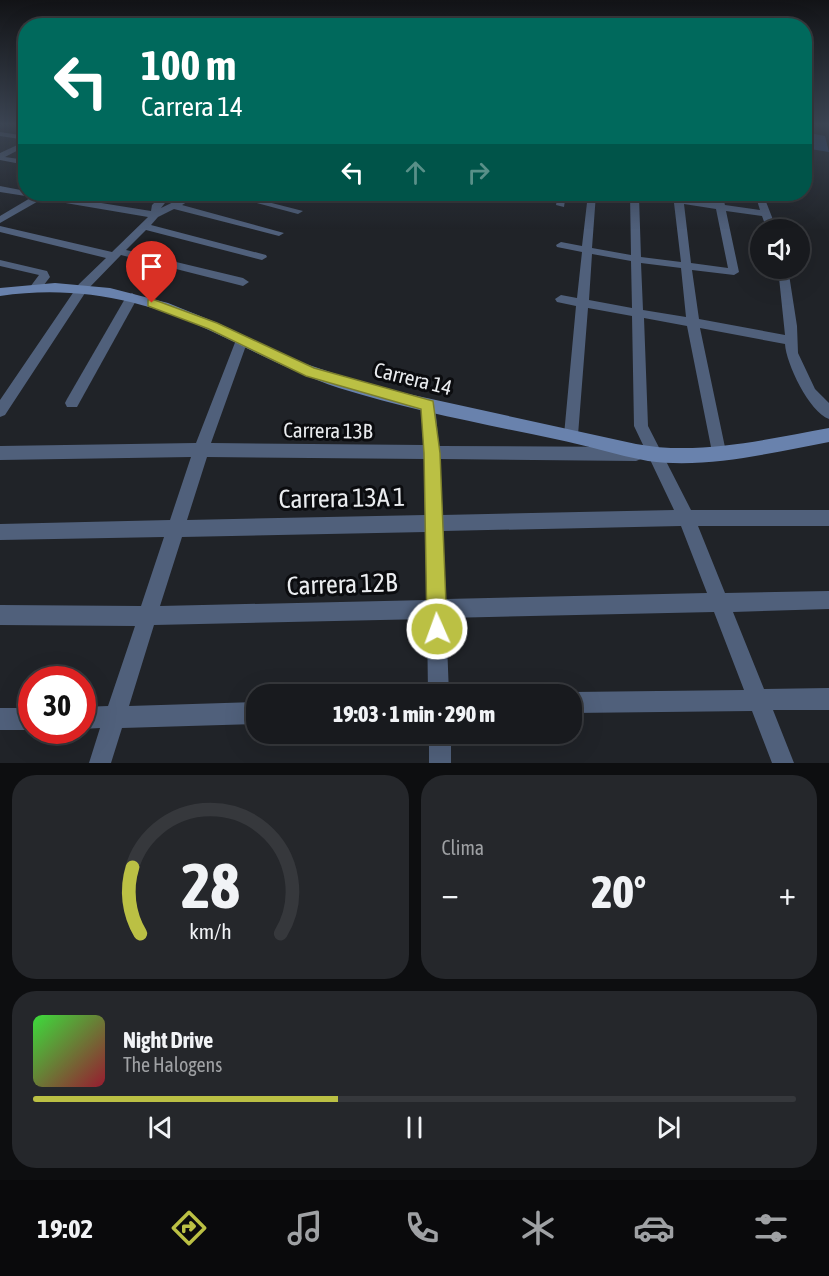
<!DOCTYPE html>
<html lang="es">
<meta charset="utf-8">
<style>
:root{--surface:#181a1e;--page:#25272b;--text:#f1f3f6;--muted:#9fa1a4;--line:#36383c;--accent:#bbc044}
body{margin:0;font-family:"Asap Condensed",sans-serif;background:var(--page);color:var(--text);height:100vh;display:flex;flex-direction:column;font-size:22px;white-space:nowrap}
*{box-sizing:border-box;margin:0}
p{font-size:20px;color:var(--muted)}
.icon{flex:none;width:33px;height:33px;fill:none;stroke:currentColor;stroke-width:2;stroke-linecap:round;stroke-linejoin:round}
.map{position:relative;height:763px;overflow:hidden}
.side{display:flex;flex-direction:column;gap:12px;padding:12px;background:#0d0e10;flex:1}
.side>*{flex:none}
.guide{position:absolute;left:18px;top:18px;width:794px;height:183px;border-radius:24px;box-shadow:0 6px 24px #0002,0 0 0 2px var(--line);background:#00695c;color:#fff;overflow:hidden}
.controls{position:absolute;left:750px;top:219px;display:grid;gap:12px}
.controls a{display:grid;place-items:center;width:60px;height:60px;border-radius:50%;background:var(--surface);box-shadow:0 6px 24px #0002,0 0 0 2px var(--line);font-size:30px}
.speed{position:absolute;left:18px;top:666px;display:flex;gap:12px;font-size:30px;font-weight:700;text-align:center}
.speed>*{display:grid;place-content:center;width:78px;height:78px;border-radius:50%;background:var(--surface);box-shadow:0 6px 24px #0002,0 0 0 2px var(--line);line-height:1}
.speed .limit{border:9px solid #d22;background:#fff;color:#111}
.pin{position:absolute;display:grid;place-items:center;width:51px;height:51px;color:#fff;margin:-62px -26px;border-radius:50% 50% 50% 0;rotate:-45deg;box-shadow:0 0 6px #0007}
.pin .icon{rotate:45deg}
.me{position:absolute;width:66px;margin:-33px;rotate:358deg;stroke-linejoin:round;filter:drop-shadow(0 0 4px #0008)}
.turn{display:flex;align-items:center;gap:21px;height:126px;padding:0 24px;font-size:27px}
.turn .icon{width:78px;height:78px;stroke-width:2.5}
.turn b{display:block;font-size:42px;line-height:51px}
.lanes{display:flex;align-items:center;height:57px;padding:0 24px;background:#0003;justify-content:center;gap:30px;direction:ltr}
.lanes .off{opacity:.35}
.big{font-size:45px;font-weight:800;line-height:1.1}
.side .widget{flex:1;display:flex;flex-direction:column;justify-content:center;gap:9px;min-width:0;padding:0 21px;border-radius:24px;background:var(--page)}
.side .dial{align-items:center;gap:0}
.dial svg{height:156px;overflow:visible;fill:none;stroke:var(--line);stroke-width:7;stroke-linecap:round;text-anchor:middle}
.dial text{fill:var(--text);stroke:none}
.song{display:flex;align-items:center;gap:18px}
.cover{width:72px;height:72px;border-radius:9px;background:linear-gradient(135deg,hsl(120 70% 55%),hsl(350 70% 35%))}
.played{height:6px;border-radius:3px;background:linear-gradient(90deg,var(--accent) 40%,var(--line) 40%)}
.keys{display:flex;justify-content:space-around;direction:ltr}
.heat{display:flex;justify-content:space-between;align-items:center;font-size:33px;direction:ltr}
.side .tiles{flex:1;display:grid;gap:12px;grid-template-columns:1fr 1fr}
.widget:last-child{grid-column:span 2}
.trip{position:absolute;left:246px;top:684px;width:336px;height:60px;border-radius:24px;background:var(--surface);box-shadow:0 6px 24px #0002,0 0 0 2px var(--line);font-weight:800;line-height:60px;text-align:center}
.tab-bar{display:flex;height:96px;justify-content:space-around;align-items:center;background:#0a0a0c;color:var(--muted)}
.tab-bar .icon{width:42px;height:42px}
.tab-bar .current{color:var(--accent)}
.tab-bar b{font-size:27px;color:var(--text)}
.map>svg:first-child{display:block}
</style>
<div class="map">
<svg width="829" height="763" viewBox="0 0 829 763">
<rect width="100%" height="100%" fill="#202328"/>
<polygon fill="#2f4772" points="804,132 825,136 829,152 804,148"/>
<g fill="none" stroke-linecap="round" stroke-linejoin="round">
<g fill="#50607b" fill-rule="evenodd">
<polygon points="0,132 26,136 26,140 0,136"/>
<polygon points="26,141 26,146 5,157 26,160 26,165 0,160 0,153"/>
<polygon points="0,186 26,191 26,194 45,194 151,211 152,205 163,194 172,194 161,208 190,194 200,194 182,205 284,233 279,236 174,209 158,217 151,225 266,255 267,257 262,260 146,230 126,250 243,278 249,282 243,286 121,255 87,290 5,415 0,417 0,400 79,284 106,258 0,232 0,226 112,252 148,217 42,199 0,223 0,216 32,197 0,192"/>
<polygon points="223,194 236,194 303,211 298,214"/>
<polygon points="558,194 566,194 564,207 556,205"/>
<path d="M588,194h8l-4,54 39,7 -1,-61 44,3v-3h8l1,4 32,5 -1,-9h8l3,11 35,5 -5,-16h8l14,36h-10l-5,-14 -36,-5 13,61 -5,3 -42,-5 7,49 86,16 -7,-67h10l9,58 1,27 17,36 14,14v16c-20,-7 -43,-56 -44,-75l-85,-16 26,124 -3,5 -5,2 -5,-2 -26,-131 -43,-8 4,108 43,84h138v16h-131l27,67 104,-2v18l-96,3 31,77 65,-1v22h-56l21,53h-22l-20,-52 -180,2v-19h-5l5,-2 172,-2 -30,-78 -268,6 3,76h-21l-1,-75 -273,6 -25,81 127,-4v22l-134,4 -11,35h-22l11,-35 -18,1v-22l26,-1 27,-80 -135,-1v-20l141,1 23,-69 -164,3v-16l170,-4 21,-63 -191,3v-14l196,-3 40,-103 6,-4 6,4 -37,103 213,2 -3,-40 2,-4h10l2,4 4,41 197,1 5,2 3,5 -3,5 -5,2 -196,-2 2,56 232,-5 -40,-84 -2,-110 -44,-8 -10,127 -2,4 -5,2 -5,-2 -2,-4 12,-129 -19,-4 -2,-3 6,-4 16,3 5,-46 -25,-5 -1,-2 5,-3 21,4zM639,197l35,6 7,59 -40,-5zM684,204l32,5 12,59 -37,-5zM592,254l39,7 1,47 -43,-8zM641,263l40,5 5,49 -43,-7zM207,457l217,2 1,56 -238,5zM681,526l26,67 -261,6 -3,-68zM426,532l1,68 -267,6 22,-69z"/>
<polygon points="0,260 47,271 50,277 40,290 32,290 30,287 39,275 0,266"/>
<polygon points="132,293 138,297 77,407 67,407 65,403 67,399 126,297"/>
<rect x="0" y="708" width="32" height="22"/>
<rect x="429" y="734" width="22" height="29"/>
</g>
<path fill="#6982ad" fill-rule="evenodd" d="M55,283l55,5 58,15 52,21 83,39 69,23 264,58c63,12 131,-5 193,-16v14c-59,11 -122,27 -181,19 -32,-6 -62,-16 -93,-22 -72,-15 -145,-29 -216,-51 -45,-15 -85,-37 -128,-57 -68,-32 -137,-46 -211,-35v-8z"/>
</g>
<linearGradient id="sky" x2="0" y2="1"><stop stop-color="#121316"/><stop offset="0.54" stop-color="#3c4553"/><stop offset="1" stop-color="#3c4553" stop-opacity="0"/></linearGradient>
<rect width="829" height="230" fill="url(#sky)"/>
<polygon fill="#bbc044" stroke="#7a7d2c" stroke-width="1.5" points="152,299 217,323 314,368 433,401 440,453 447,629 444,636 437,639 430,636 427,629 424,453 421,409 306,376 209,329 148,306 148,300"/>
<g text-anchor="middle" stroke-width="6" stroke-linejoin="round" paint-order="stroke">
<g font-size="21" fill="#eaecef" stroke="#0b0c0f">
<text transform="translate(413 379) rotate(14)" y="7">Carrera 14</text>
<text transform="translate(328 431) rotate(1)" y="7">Carrera 13B</text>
</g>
<g font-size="26" fill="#eaecef" stroke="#0b0c0f">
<text transform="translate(342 498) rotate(-1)" y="9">Carrera 13A 1</text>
<text transform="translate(342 584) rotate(-2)" y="9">Carrera 12B</text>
</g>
</g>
</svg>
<div class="controls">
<a><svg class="icon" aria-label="sound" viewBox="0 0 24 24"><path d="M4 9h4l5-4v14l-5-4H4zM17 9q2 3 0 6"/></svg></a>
</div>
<div class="speed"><div class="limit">30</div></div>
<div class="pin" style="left:152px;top:303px;background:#d93025"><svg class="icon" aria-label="arrive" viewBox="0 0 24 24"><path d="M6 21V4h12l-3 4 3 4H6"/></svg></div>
<svg class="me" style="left:437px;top:629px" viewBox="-20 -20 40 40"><circle r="17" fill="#bbc044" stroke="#fff" stroke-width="3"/><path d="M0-11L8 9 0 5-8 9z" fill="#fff"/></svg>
<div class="trip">19:03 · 1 min · 290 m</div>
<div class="guide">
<div class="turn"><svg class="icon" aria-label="left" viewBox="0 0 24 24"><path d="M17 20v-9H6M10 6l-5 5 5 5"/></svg><div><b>100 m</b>Carrera 14</div></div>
<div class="lanes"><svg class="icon" aria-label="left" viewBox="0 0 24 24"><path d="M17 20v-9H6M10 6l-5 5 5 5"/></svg><svg class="icon off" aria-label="ahead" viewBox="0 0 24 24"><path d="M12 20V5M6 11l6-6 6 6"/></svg><svg class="icon off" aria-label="right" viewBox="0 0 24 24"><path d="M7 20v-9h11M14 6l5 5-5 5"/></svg></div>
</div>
</div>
<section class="side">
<div class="tiles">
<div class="widget dial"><svg viewBox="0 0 100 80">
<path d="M14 69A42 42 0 1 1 86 69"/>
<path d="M14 69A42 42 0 0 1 10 35" stroke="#bbc044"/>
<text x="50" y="56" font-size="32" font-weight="700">28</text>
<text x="50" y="72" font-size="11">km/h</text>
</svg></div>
<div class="widget"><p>Clima</p>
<div class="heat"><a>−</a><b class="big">20°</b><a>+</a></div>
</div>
<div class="widget">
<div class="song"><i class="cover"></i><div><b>Night Drive</b><p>The Halogens</p></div></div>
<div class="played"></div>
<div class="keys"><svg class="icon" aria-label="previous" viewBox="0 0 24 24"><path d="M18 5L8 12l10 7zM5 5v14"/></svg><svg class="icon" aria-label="pause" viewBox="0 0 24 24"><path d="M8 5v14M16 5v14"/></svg><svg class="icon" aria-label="next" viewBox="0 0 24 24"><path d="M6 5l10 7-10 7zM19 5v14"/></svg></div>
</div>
</div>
</section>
<nav class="tab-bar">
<b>19:02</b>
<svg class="icon current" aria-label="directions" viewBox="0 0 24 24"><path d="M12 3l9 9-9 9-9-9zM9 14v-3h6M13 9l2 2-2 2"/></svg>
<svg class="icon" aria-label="music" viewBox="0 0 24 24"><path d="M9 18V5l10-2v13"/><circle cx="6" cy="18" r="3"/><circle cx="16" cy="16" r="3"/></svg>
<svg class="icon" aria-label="phone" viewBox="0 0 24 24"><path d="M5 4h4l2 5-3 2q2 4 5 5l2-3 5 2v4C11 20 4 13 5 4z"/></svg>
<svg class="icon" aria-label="climate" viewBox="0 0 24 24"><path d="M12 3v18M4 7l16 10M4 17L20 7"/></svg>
<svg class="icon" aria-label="car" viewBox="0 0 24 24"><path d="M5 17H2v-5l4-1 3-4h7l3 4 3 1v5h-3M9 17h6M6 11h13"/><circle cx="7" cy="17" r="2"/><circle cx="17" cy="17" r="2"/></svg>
<svg class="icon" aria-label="filters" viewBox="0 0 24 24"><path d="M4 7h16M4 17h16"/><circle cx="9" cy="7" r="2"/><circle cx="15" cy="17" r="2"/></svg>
</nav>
